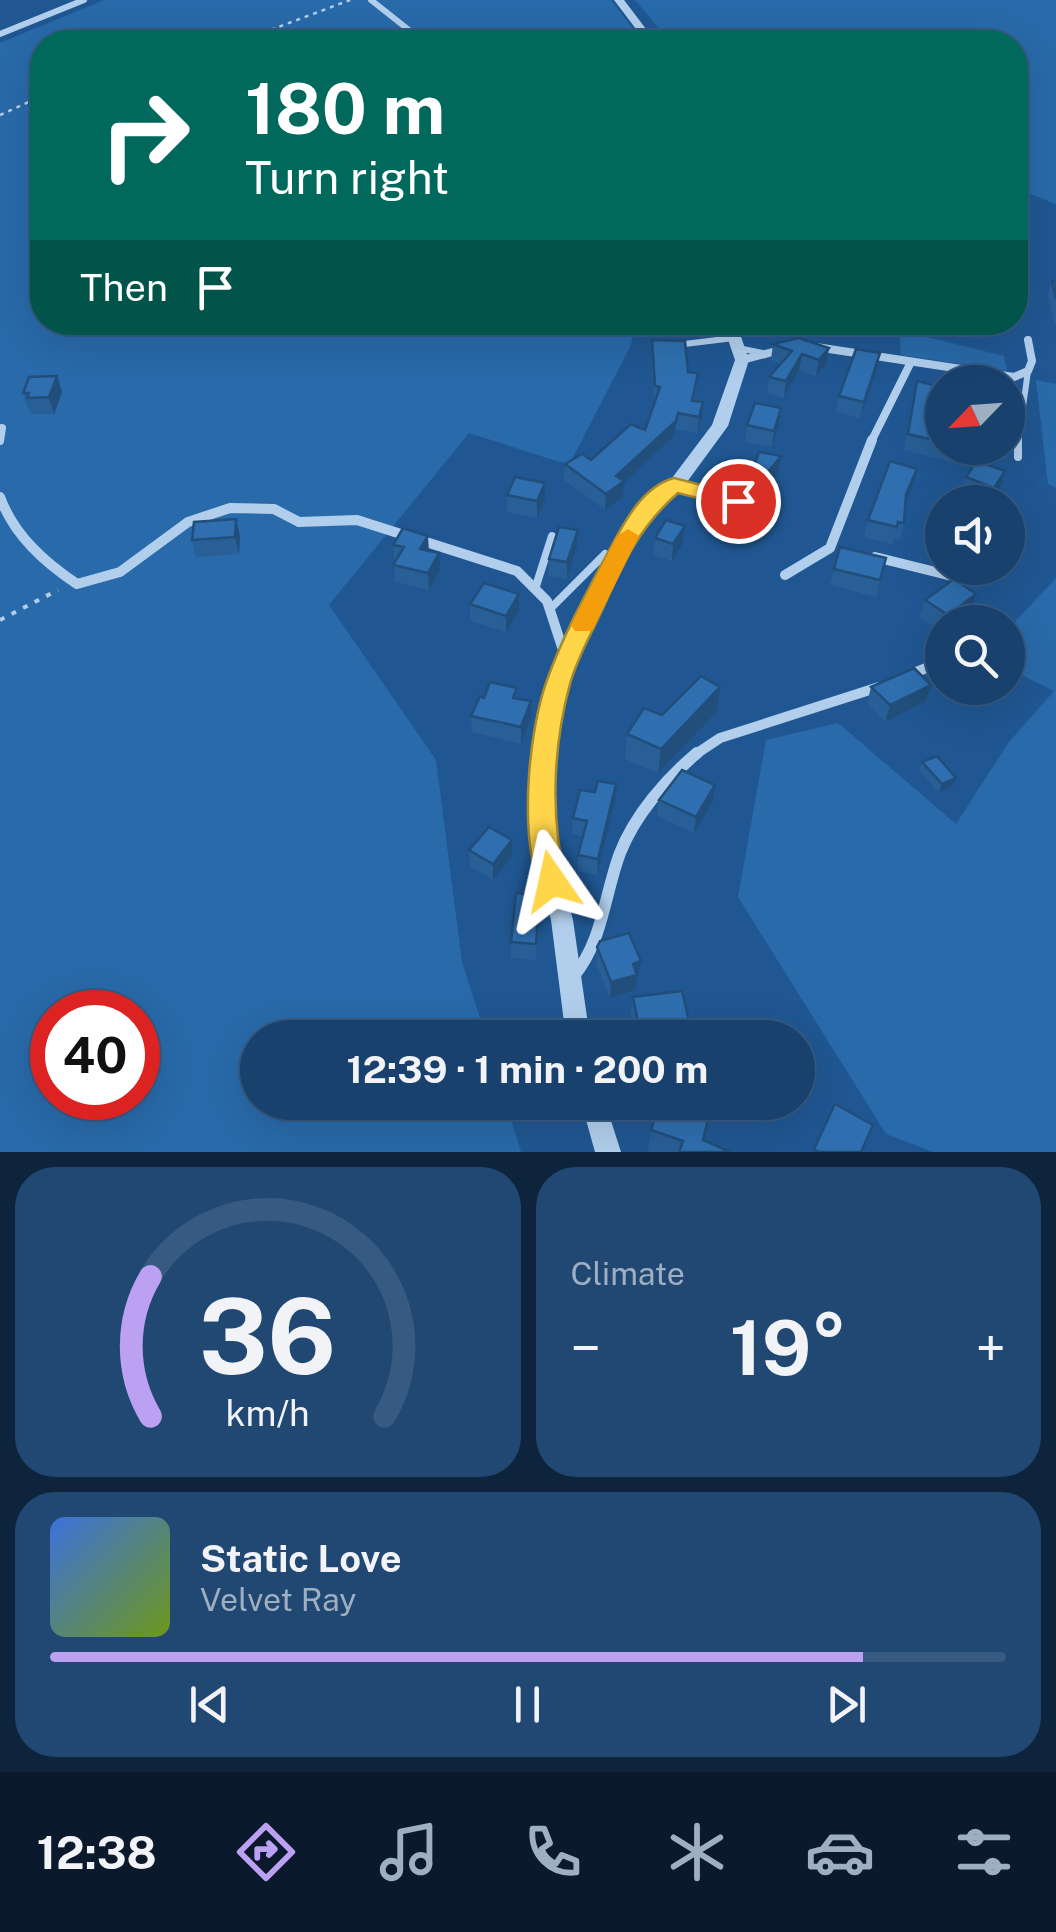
<!DOCTYPE html>
<meta charset="utf-8">
<style>
:root{--surface:#18416e;--page:#214873;--text:#f1f3f6;--muted:#9fafc2;--line:#365a81;--accent:#bca0f2}
body{margin:0;font-family:"Public Sans",sans-serif;background:var(--page);color:var(--text);height:100vh;display:flex;flex-direction:column;font-size:38px;white-space:nowrap}
*{box-sizing:border-box;margin:0}
p{font-size:32px;color:var(--muted)}
.icon{flex:none;width:55px;height:55px;fill:none;stroke:currentColor;stroke-width:2;stroke-linecap:round;stroke-linejoin:round}
.map{position:relative;height:1152px;overflow:hidden}
.details{display:flex;flex-direction:column;gap:15px;padding:15px;background:#0d243c;flex:1}
.details>*{flex:none}
.banner{position:absolute;left:30px;top:30px;width:998px;height:305px;border-radius:40px;box-shadow:0 10px 40px #0002,0 0 0 2px var(--line);background:#00695c;color:#fff;overflow:hidden}
.needle{width:65px;rotate:245deg}
.controls{position:absolute;left:925px;top:365px;display:grid;gap:20px}
.controls a{display:grid;place-items:center;width:100px;height:100px;border-radius:50%;background:var(--surface);box-shadow:0 10px 40px #0002,0 0 0 2px var(--line);font-size:50px}
.speed{position:absolute;left:30px;top:990px;display:flex;gap:20px;font-size:50px;font-weight:700;text-align:center}
.speed>*{display:grid;place-content:center;width:130px;height:130px;border-radius:50%;background:var(--surface);box-shadow:0 10px 40px #0002,0 0 0 2px var(--line);line-height:1}
.speed .limit{border:15px solid #d22;background:#fff;color:#111}
.pin{position:absolute;display:grid;place-items:center;width:85px;height:85px;color:#fff;margin:-42px;border:5px solid #fff;border-radius:50%;box-shadow:0 2px 10px #0007}
.me{position:absolute;width:110px;margin:-55px;rotate:349deg;stroke-linejoin:round;filter:drop-shadow(0 0 8px #0008)}
.turn{display:flex;align-items:center;gap:35px;height:210px;padding:0 50px;font-size:45px}
.turn .icon{width:130px;height:130px;stroke-width:2.5}
.turn b{display:block;font-size:70px;line-height:85px}
.then{display:flex;align-items:center;height:95px;padding:0 50px;background:#0003;gap:20px;font-size:38px}
.big{font-size:75px;font-weight:700;line-height:1.1}
.details .card{flex:1;display:flex;flex-direction:column;justify-content:center;gap:15px;min-width:0;padding:0 35px;border-radius:40px;background:var(--page)}
.details .dial{align-items:center;gap:0}
.dial svg{height:260px;overflow:visible;fill:none;stroke:var(--line);stroke-width:7;stroke-linecap:round;text-anchor:middle}
.dial text{fill:var(--text);stroke:none}
.song{display:flex;align-items:center;gap:30px}
.cover{width:120px;height:120px;border-radius:15px;background:linear-gradient(135deg,hsl(220 70% 55%),hsl(80 70% 35%))}
.played{height:10px;border-radius:5px;background:linear-gradient(90deg,var(--accent) 85%,var(--line) 85%)}
.keys{display:flex;justify-content:space-around;direction:ltr}
.heat{display:flex;justify-content:space-between;align-items:center;font-size:55px;direction:ltr}
.details .tiles{flex:1;display:grid;gap:15px;grid-template-columns:1fr 1fr}
.card:last-child{grid-column:span 2}
.trip{position:absolute;left:240px;top:1020px;width:575px;height:100px;border-radius:50px;background:var(--surface);box-shadow:0 10px 40px #0002,0 0 0 2px var(--line);font-weight:700;line-height:100px;text-align:center}
.tabs{display:flex;height:160px;justify-content:space-around;align-items:center;background:#0a1a2c;color:var(--muted)}
.tabs .icon{width:70px;height:70px}
.tabs .selected{color:var(--accent)}
.tabs b{font-size:45px;color:var(--text)}
.map>svg:first-child{display:block}
</style>
<div class="map">
<svg width="1056" height="1152" viewBox="0 0 1056 1152">
<rect width="100%" height="100%" fill="#205792"/>
<g fill="#296aaa" fill-rule="evenodd">
<path d="M104,0h507l25,33 -10,3 13,3 -597,3v280l593,1 -4,22 -62,120 -100,-32 -140,172 107,155 26,202 24,75 -228,1v64l248,1 15,49h-521v-1109zM52,1012h86v86h-86z"/>
<polygon points="635,0 1056,0 1056,204 1015,188 1015,42 665,42 662,32"/>
<polygon points="899,330 1004,356 1007,371 901,355"/>
<polygon points="1036,380 1056,384 1056,488 1048,484"/>
<polygon points="1056,578 1056,1152 933,1152 886,1134 738,897 766,740 838,723 956,824 1009,742 1054,691 1008,668 1008,629"/>
</g>
<g fill="none" stroke-linecap="round" stroke-linejoin="round">
<g stroke="#b1cfed" stroke-width="2.5" stroke-dasharray="4 5" stroke-linecap="butt">
<polyline points="146,42 170,35 273,29 350,0"/>
<polyline points="0,115 42,96"/>
</g>
<polyline stroke="#b1cfed" stroke-width="4" stroke-dasharray="5 8" stroke-linecap="butt" points="0,620 58,590"/>
<g stroke="#b1cfed" stroke-width="6">
<polyline points="709,322 731,326"/>
<polyline points="676,345 734,338"/>
<polyline points="738,348 767,354"/>
<polyline points="1018,442 1028,371"/>
</g>
<g stroke="#b1cfed" stroke-width="8">
<polyline points="1018,440 1018,457"/>
<polyline points="676,485 769,509"/>
<polyline points="536,586 552,536"/>
<polyline points="551,608 605,554"/>
</g>
<g stroke="#b1cfed" stroke-width="6">
<polyline points="371,0 424,42"/>
<polyline points="0,34 84,0"/>
</g>
<g stroke="#b1cfed" stroke-width="8">
<polyline points="816,347 1014,377 1028,371 1032,361 1028,340"/>
<polyline points="742,360 784,349"/>
<polyline points="0,441 2,428"/>
<polyline points="871,442 911,362"/>
</g>
<g stroke="#b1cfed" stroke-width="10">
<path d="M0,497c14,38 44,65 77,87l43,-12 68,-50 42,-14 44,1 25,13 58,-2 160,51 30,30 15,46 8,6"/>
<polyline points="875,557 952,576"/>
<polyline points="785,575 830,548 872,440"/>
<polyline points="909,675 936,664"/>
<polyline points="693,756 720,738 879,687"/>
</g>
<path stroke="#b1cfed" stroke-width="12" d="M573,977c30,-36 31,-81 47,-124 15,-38 46,-74 77,-100"/>
<g fill="#b1cfed" fill-rule="evenodd">
<polygon points="614,0 624,0 646,29 650,42 640,42 636,29"/>
<polygon points="722,322 736,322 749,360 728,426 684,486 646,518 579,653 563,703 555,760 553,843 573,920 590,1038 566,1038 551,920 531,843 535,760 543,703 561,653 631,515 672,478 712,425 735,360"/>
<polygon points="581,1102 605,1102 621,1152 595,1152"/>
</g>
</g>
<g fill="#285f96">
<polygon points="1052,281 1056,282 1056,324 1054,323 1048,295"/>
<polygon points="755,322 778,322 776,336 758,336"/>
<polygon points="817,322 841,322 839,333 819,333"/>
<polygon points="652,340 688,372 696,388 694,401 703,402 702,418 697,433 676,429 674,436 624,483 623,497 605,510 564,480 565,464 591,460 645,430 654,402 651,356"/>
<polygon points="773,344 829,348 826,364 816,376 799,370 784,398 767,393 769,377 781,364 771,360"/>
<polygon points="877,370 860,418 836,412 839,396"/>
<polygon points="57,376 62,392 54,414 32,414 30,410 28,410 23,393"/>
<polygon points="917,381 942,394 934,420 942,421 942,448 956,448 952,462 904,450"/>
<polygon points="781,408 779,425 772,447 745,442 747,425"/>
<polygon points="781,456 778,473 757,498 748,496 750,479"/>
<polygon points="966,477 1000,488 990,502 984,502 961,494"/>
<polygon points="545,483 545,499 537,518 507,512 507,495"/>
<polygon points="913,486 906,502 904,523 900,540 894,538 892,544 864,537 868,520"/>
<polygon points="711,515 740,519 730,532 710,523"/>
<polygon points="685,526 683,543 672,561 653,555 655,538"/>
<polygon points="578,530 577,546 567,579 548,576 549,559"/>
<polygon points="240,536 239,554 196,557 192,540"/>
<polygon points="393,545 429,551 440,570 429,590 395,582"/>
<polygon points="886,558 876,597 830,585 834,569"/>
<polygon points="519,594 519,611 506,632 470,621 470,604"/>
<polygon points="925,600 971,611 955,622 942,622 942,632 920,617"/>
<polygon points="931,685 926,701 885,722 867,704 871,687"/>
<polygon points="720,687 717,712 658,773 625,759 627,734"/>
<polygon points="517,688 517,698 531,718 521,744 472,732 471,716 484,698"/>
<polygon points="922,762 956,778 953,786 939,793 919,770"/>
<polygon points="616,784 615,801 597,875 578,871 578,855 583,837 572,834 573,818 595,792"/>
<polygon points="715,785 713,802 694,833 657,816 659,800"/>
<polygon points="469,850 512,857 493,880 470,866"/>
<polygon points="539,911 536,960 511,958 511,942"/>
<polygon points="597,947 641,961 635,990 610,998 596,963"/>
<polygon points="633,997 693,1038 634,1038 630,1020"/>
<polygon points="651,1130 704,1141 731,1152 650,1152 648,1151"/>
</g>
<g fill="#214e7a">
<polygon points="829,348 826,364 816,376 819,360"/>
<polygon points="880,353 877,370 860,418 864,402"/>
<polygon points="802,354 799,370 784,398 786,381"/>
<polygon points="57,376 62,392 54,414 49,397"/>
<polygon points="703,402 702,418 697,433 699,417"/>
<polygon points="781,408 779,425 772,447 774,431"/>
<polygon points="678,413 674,436 624,483 623,497 605,510 606,494 616,476"/>
<polygon points="781,456 778,473 757,498 760,482"/>
<polygon points="917,469 913,486 902,511 906,494"/>
<polygon points="1005,471 1000,488 989,502 994,488"/>
<polygon points="545,483 545,499 537,518 537,501"/>
<polygon points="742,511 740,519 730,532 731,523"/>
<polygon points="236,519 240,536 239,554 235,537"/>
<polygon points="685,526 683,543 672,561 673,544"/>
<polygon points="578,530 577,546 567,579 567,562"/>
<polygon points="428,536 429,552 420,549"/>
<polygon points="439,553 440,570 429,590 428,573"/>
<polygon points="519,594 519,611 506,632 506,616"/>
<polygon points="976,594 971,611 955,622 945,622 948,615"/>
<polygon points="931,685 926,701 885,722 890,705"/>
<polygon points="720,687 717,712 658,773 661,749"/>
<polygon points="531,701 531,718 521,744 521,727"/>
<polygon points="956,778 953,786 939,793 942,784"/>
<polygon points="616,784 615,801 597,875 598,859"/>
<polygon points="715,785 713,802 694,833 696,817"/>
<polygon points="512,840 512,857 493,880 493,864"/>
<polygon points="641,961 635,990 610,998 611,982 633,964"/>
</g>
<g fill="#2f6faf" stroke="#214e7a" stroke-width="2.5">
<polygon points="1052,281 1056,282 1056,299"/>
<polygon points="799,338 829,348 819,360 802,354 786,381 769,377 792,351 773,344"/>
<polygon points="652,340 685,341 688,372 698,373 692,401 703,402 699,417 678,413 676,421 616,476 624,481 606,494 565,464 582,454 591,460 631,424 645,430 660,387 655,386"/>
<polygon points="856,349 880,353 864,402 839,396"/>
<polygon points="57,376 49,397 27,398 29,393 23,393 29,377"/>
<polygon points="917,381 942,387 942,392 932,420 942,421 942,442 908,434"/>
<polygon points="755,403 781,408 774,431 747,425"/>
<polygon points="759,452 781,456 760,482 750,479"/>
<polygon points="890,461 917,469 906,494 904,523 898,522 897,527 868,520"/>
<polygon points="977,461 1005,471 994,488 966,477"/>
<polygon points="515,477 545,483 537,501 507,495"/>
<polygon points="721,503 742,511 731,523 711,515"/>
<polygon points="236,519 235,537 192,540 194,522"/>
<polygon points="666,520 685,526 673,544 655,538"/>
<polygon points="559,527 578,530 567,562 549,559"/>
<polygon points="403,528 428,536 420,549 439,553 428,573 393,565 404,547 393,545"/>
<polygon points="840,547 886,558 880,580 834,569"/>
<polygon points="954,579 976,594 948,615 925,600"/>
<polygon points="484,583 519,594 506,616 470,604"/>
<polygon points="914,668 931,685 890,705 871,687"/>
<polygon points="701,676 720,687 661,749 627,734 644,708 662,715"/>
<polygon points="490,682 517,688 513,698 531,701 521,727 471,716 480,696 484,698"/>
<polygon points="937,756 956,778 942,784 922,762"/>
<polygon points="682,770 715,785 696,817 659,800"/>
<polygon points="598,781 616,784 598,859 578,855 587,821 573,818 580,790 595,792"/>
<polygon points="489,827 512,840 493,864 469,850"/>
<polygon points="516,893 539,895 536,944 511,942"/>
<polygon points="629,933 641,961 633,964 637,975 611,982 597,947 600,941"/>
<polygon points="682,991 693,1038 641,1038 633,997"/>
<polygon points="759,1030 781,1038 757,1038"/>
<polygon points="659,1102 685,1102 710,1111 703,1140 730,1152 679,1152 683,1141 651,1130"/>
<polygon points="835,1104 873,1125 861,1152 819,1152 814,1149"/>
</g>
<path fill="#ffd54a" stroke="#a68a30" stroke-width="2.5" d="M674,478l71,18 3,5 -10,7 -60,-15c-37,32 -54,68 -74,113 -11,25 -27,52 -34,78 -17,62 -20,135 -4,197l-4,9 -10,3 -10,-3c-24,-50 -14,-158 5,-210 15,-42 38,-85 59,-124 16,-29 34,-69 68,-78z"/>
<polygon fill="#f59e0b" points="628,529 639,536 595,625 592,631 575,631 571,625 617,536"/>
</svg>
<div class="controls">
<a><svg class="needle" viewBox="-14 -14 28 28"><path d="M0-13l5 13h-10z" fill="#e53935"/><path d="M0 13l5-13h-10z" fill="#9fafc2"/></svg></a>
<a><svg class="icon" aria-label="sound" viewBox="0 0 24 24"><path d="M4 9h4l5-4v14l-5-4H4zM17 9q2 3 0 6"/></svg></a>
<a><svg class="icon" aria-label="search" viewBox="0 0 24 24"><circle cx="10" cy="10" r="6"/><path d="M15 15l6 6"/></svg></a>
</div>
<div class="speed"><div class="limit">40</div></div>
<div class="pin" style="left:738px;top:501px;background:#d93025"><svg class="icon" aria-label="arrive" viewBox="0 0 24 24"><path d="M6 21V4h12l-3 4 3 4H6"/></svg></div>
<svg class="me" style="left:552px;top:881px" viewBox="-20 -20 40 40"><path d="M0-17L14 15 0 8-14 15z" fill="#ffd54a" stroke="#fff" stroke-width="4"/></svg>
<div class="trip">12:39 · 1 min · 200 m</div>
<div class="banner">
<div class="turn"><svg class="icon" aria-label="right" viewBox="0 0 24 24"><path d="M7 20v-9h11M14 6l5 5-5 5"/></svg><div><b>180 m</b>Turn right</div></div>
<div class="then">Then<svg class="icon" aria-label="arrive" viewBox="0 0 24 24"><path d="M6 21V4h12l-3 4 3 4H6"/></svg></div>
</div>
</div>
<section class="details">
<div class="tiles">
<div class="card dial"><svg viewBox="0 0 100 80">
<path d="M14 69A42 42 0 1 1 86 69"/>
<path d="M14 69A42 42 0 0 1 14 26" stroke="#bca0f2"/>
<text x="50" y="56" font-size="32" font-weight="700">36</text>
<text x="50" y="72" font-size="11">km/h</text>
</svg></div>
<div class="card"><p>Climate</p>
<div class="heat"><a>−</a><b class="big">19°</b><a>+</a></div>
</div>
<div class="card">
<div class="song"><i class="cover"></i><div><b>Static Love</b><p>Velvet Ray</p></div></div>
<div class="played"></div>
<div class="keys"><svg class="icon" aria-label="previous" viewBox="0 0 24 24"><path d="M18 5L8 12l10 7zM5 5v14"/></svg><svg class="icon" aria-label="pause" viewBox="0 0 24 24"><path d="M8 5v14M16 5v14"/></svg><svg class="icon" aria-label="next" viewBox="0 0 24 24"><path d="M6 5l10 7-10 7zM19 5v14"/></svg></div>
</div>
</div>
</section>
<nav class="tabs">
<b>12:38</b>
<svg class="icon selected" aria-label="directions" viewBox="0 0 24 24"><path d="M12 3l9 9-9 9-9-9zM9 14v-3h6M13 9l2 2-2 2"/></svg>
<svg class="icon" aria-label="music" viewBox="0 0 24 24"><path d="M9 18V5l10-2v13"/><circle cx="6" cy="18" r="3"/><circle cx="16" cy="16" r="3"/></svg>
<svg class="icon" aria-label="phone" viewBox="0 0 24 24"><path d="M5 4h4l2 5-3 2q2 4 5 5l2-3 5 2v4C11 20 4 13 5 4z"/></svg>
<svg class="icon" aria-label="climate" viewBox="0 0 24 24"><path d="M12 3v18M4 7l16 10M4 17L20 7"/></svg>
<svg class="icon" aria-label="car" viewBox="0 0 24 24"><path d="M5 17H2v-5l4-1 3-4h7l3 4 3 1v5h-3M9 17h6M6 11h13"/><circle cx="7" cy="17" r="2"/><circle cx="17" cy="17" r="2"/></svg>
<svg class="icon" aria-label="filters" viewBox="0 0 24 24"><path d="M4 7h16M4 17h16"/><circle cx="9" cy="7" r="2"/><circle cx="15" cy="17" r="2"/></svg>
</nav>
